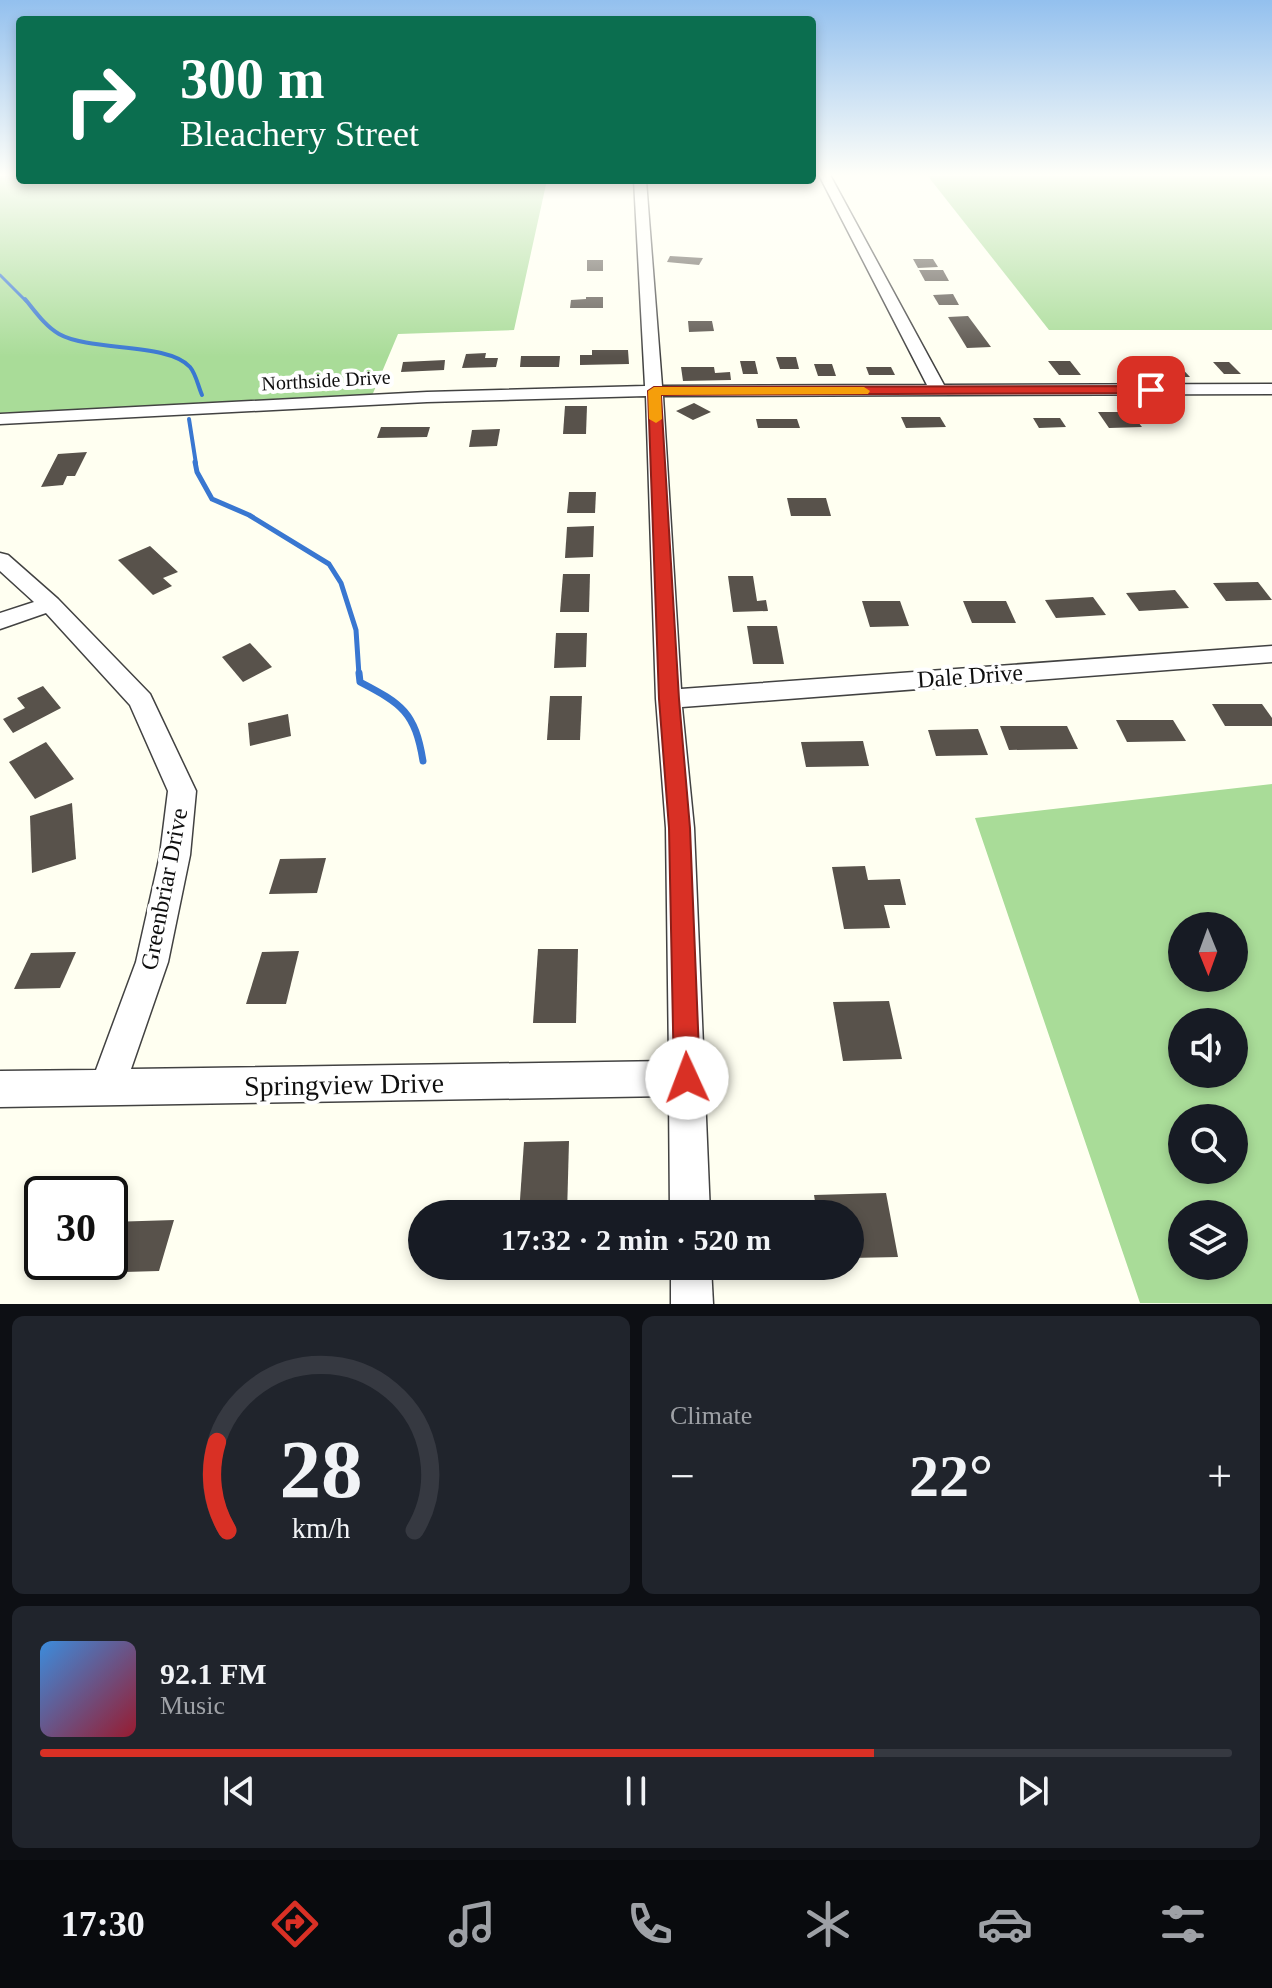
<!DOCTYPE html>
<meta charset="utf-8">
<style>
:root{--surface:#171b24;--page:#20242c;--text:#f1f3f6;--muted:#9ea1a6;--line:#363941;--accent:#d93025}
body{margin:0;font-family:Georgia,serif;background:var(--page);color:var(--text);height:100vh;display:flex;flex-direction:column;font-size:30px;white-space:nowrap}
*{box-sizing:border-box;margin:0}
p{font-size:26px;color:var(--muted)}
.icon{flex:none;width:44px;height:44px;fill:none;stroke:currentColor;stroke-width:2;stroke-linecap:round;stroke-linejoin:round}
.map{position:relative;height:1304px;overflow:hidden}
.panel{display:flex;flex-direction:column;gap:12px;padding:12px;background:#0d0f14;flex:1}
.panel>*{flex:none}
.hud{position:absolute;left:16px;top:16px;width:800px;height:168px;border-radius:8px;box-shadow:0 4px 12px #0003;background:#0b6e4f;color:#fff;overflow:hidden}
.needle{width:52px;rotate:179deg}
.controls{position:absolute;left:1168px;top:912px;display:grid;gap:16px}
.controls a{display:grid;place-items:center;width:80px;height:80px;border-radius:50%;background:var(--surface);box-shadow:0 4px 12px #0003;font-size:40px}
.speed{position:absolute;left:24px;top:1176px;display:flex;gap:16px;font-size:40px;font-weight:700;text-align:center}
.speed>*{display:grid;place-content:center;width:104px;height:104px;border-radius:50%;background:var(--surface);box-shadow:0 4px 12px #0003;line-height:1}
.speed .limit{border:4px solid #111;border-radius:12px;background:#fff;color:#111}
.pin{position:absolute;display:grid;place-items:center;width:68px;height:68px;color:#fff;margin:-34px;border-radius:16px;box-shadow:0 4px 12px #0006}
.me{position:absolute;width:88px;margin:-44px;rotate:358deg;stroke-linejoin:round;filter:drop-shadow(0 0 6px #0008)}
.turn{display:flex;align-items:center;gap:28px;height:168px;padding:0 32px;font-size:36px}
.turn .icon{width:104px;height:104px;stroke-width:2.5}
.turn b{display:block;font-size:56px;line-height:68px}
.big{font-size:60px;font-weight:600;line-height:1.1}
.panel .tile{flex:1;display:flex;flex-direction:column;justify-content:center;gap:12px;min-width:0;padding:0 28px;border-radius:12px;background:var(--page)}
.panel .dial{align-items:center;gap:0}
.dial svg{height:208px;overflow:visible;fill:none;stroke:var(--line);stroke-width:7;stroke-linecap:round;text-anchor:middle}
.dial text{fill:var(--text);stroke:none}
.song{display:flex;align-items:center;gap:24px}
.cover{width:96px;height:96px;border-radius:12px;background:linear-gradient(135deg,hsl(210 70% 55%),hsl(350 70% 35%))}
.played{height:8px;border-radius:4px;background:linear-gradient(90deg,var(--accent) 70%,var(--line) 70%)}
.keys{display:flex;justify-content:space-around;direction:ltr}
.heat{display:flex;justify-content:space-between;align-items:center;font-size:44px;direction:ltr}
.panel .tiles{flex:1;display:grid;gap:12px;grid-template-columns:1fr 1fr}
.tile:last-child{grid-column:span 2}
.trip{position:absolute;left:408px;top:1200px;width:456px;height:80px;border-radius:40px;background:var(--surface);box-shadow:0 4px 12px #0003;font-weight:600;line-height:80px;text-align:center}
.menu{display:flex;height:128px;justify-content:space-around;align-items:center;background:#090b0e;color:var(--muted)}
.menu .icon{width:56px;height:56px}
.menu .active{color:var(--accent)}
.menu b{font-size:36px;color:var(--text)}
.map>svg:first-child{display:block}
</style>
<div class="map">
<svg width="1272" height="1304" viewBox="0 0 1272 1304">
<rect width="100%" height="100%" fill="#fffff1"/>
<g fill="#a9dc98" fill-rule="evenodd">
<polygon points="0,175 20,175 20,180 547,180 514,330 398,334 371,398 0,413"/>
<polygon points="927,175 1272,175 1272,330 1049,330"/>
<path d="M1272,784v520l-132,-1 -165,-485zM1182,926h52v52h-52zM1182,1022h52v52h-52zM1182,1118h52v52h-52zM1182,1214h52v52h-52z"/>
</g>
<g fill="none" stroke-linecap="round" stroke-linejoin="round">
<polyline stroke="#3977d1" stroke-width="3" points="0,275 26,301"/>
<g stroke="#3977d1" stroke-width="4">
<path d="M25,299c10,12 20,27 34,35 32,18 109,8 131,33 6,7 8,19 12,28"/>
<polyline points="189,419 196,464"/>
</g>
<polyline stroke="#3977d1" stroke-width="5" points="195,462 197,472 212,499 249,515 329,564 341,583 356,630 359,675"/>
<path stroke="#3977d1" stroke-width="7" d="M359,673l1,9c42,22 55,30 63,79"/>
</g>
<g fill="#58524b">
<polygon points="670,256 703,258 699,265 667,262"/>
<polygon points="913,259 933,259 938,267 918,268"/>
<rect x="587" y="260" width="16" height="11"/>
<polygon points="919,270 943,270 949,281 925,281"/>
<polygon points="953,294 959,305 939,305 933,295"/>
<polygon points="586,297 603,297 603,308 570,308 571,300 586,299"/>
<polygon points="968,316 991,347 967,348 948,317"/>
<polygon points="688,321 712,321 714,331 689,332"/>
<polygon points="592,350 628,350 629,364 580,365 580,355 592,355"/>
<polygon points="486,353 485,358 498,358 496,367 462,368 466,354"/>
<polygon points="521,356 560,356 559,367 520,367"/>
<polygon points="776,357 796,357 799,369 780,369"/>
<polygon points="445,360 444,370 401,372 403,362"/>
<polygon points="1152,360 1174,360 1190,377 1167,377"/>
<polygon points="740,361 755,361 758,374 743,374"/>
<polygon points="1048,361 1070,361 1081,375 1059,375"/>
<polygon points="1213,362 1229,362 1241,374 1224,374"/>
<polygon points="814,364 832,364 836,376 818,376"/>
<polygon points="681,367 714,367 715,373 730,372 731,380 683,381"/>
<polygon points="866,367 891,367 895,375 869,375"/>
<polygon points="694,403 711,412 693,420 676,411"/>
<polygon points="565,406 587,406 586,434 563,434"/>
<polygon points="1098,412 1130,412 1142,427 1109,428"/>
<polygon points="901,417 940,417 946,427 906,428"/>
<polygon points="1033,418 1060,418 1066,427 1039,428"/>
<polygon points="756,419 797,419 800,428 758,428"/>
<polygon points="381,427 430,427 427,437 377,438"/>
<polygon points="500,429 497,446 469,447 472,430"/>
<polygon points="87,452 75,476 67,476 63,485 41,487 58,454"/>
<polygon points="569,492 596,492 595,513 567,513"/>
<polygon points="787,498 826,498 831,516 791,516"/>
<polygon points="594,526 593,557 565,558 567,527"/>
<polygon points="150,546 178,572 163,578 172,586 153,595 118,560"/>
<polygon points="563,574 590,574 589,612 560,612"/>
<polygon points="728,576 753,576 757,601 766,600 768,611 733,612"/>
<polygon points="1258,582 1272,600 1226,601 1213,583"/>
<polygon points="1175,590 1189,608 1139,611 1126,593"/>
<polygon points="1093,597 1106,615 1056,618 1045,600"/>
<polygon points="862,601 900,601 909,626 870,627"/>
<polygon points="963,601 1006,601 1016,623 972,623"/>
<polygon points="747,626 777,626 784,664 753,664"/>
<polygon points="556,633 587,633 586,667 554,668"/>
<polygon points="250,643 272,667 243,682 222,657"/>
<polygon points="43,686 61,708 13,733 3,719 25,708 17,698"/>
<polygon points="550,696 582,696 580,740 547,740"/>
<polygon points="1212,704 1262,704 1272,718 1272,726 1225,726"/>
<polygon points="288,714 291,736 250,746 248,723"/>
<polygon points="1116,720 1173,720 1186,741 1127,742"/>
<polygon points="1000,726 1067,726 1078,749 1009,750"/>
<polygon points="978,729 988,755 936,756 928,730"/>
<polygon points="863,741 869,766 806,767 801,742"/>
<polygon points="46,742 74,779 35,799 9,762"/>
<polygon points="72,803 76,859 32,873 30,816"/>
<polygon points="326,858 317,893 269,894 280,859"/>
<polygon points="865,866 868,880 900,879 906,905 884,905 890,928 844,929 832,867"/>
<polygon points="538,949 578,949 576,1023 533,1023"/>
<polygon points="299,951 286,1004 246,1004 262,952"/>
<polygon points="76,952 60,988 14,989 31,953"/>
<polygon points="889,1001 902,1059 843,1061 833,1002"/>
<polygon points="569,1141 567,1214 519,1214 524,1142"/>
<polygon points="886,1193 898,1257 850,1258 850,1214 817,1214 814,1195"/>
<polygon points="174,1220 159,1271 89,1273 93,1262 110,1262 110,1222"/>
</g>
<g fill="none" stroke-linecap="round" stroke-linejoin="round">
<g stroke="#424242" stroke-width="3">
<g id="minor">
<polygon points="819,175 830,175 944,385 1272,384 1272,394 663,396 681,689 1272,646 1272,662 682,707 694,828 710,1214 670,1214 669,1096 0,1107 0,1071 96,1070 136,962 160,855 168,791 130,705 46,613 0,629 0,613 34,602 0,571 0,553 8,555 58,599 150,694 196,791 190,855 168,962 131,1069 669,1061 666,828 656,699 646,396 427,402 0,424 0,414 427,392 645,386 634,180 646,180 662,386 927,385"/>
<polygon points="671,1266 711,1266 713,1304 671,1304"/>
</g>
</g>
<use href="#minor" fill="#fff" fill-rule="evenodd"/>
</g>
<linearGradient id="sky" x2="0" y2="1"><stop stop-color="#93c0ee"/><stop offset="0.49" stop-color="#fffff9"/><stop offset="1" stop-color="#fffff9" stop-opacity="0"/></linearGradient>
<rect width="1272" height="357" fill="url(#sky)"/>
<polygon fill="#d93025" stroke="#8d1f18" stroke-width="2" points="1151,386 1157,390 1156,393 661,395 679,699 690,828 700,1078 696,1088 687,1092 678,1088 674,1078 669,828 659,699 648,391 654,387"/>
<polygon fill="#f59e0b" points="864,387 870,391 868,394 661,395 662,419 656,423 649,419 648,391 654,387"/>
<g text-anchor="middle" stroke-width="8" stroke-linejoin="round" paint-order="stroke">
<g font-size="20" fill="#0f0f0f" stroke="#fff">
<text transform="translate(326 380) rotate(-3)" y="7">Northside Drive</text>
</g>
<g font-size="24" fill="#0f0f0f" stroke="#fff">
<text transform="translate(970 676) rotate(-4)" y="8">Dale Drive</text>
<text transform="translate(164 889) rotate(-79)" y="8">Greenbriar Drive</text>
</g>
<g font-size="28" fill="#0f0f0f" stroke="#fff">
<text transform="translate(344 1084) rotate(-1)" y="10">Springview Drive</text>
</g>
</g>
</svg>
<div class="controls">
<a><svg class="needle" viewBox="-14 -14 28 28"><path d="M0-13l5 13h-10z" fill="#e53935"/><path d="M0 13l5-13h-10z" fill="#9ea1a6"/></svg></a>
<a><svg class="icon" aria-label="sound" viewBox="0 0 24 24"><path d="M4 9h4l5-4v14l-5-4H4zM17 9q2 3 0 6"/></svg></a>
<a><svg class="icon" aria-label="search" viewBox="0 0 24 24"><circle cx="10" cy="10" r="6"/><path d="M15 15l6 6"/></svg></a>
<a><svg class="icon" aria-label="layers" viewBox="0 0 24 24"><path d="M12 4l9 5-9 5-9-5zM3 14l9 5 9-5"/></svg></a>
</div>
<div class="speed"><div class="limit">30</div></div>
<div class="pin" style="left:1151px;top:390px;background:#d93025"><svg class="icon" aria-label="arrive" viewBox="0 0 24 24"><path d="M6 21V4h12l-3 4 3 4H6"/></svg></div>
<svg class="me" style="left:687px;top:1078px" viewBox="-20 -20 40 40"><circle r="19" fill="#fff"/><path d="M0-13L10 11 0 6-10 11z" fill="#d93025"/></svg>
<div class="trip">17:32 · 2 min · 520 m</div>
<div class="hud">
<div class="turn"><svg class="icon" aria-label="right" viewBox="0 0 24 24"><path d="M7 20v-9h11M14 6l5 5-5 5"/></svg><div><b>300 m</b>Bleachery Street</div></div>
</div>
</div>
<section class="panel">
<div class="tiles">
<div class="tile dial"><svg viewBox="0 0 100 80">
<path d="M14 69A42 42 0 1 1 86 69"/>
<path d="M14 69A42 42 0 0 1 10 35" stroke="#d93025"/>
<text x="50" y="56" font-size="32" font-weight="700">28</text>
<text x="50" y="72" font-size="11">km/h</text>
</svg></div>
<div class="tile"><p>Climate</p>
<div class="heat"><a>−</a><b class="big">22°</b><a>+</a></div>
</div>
<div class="tile">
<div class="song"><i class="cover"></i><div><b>92.1 FM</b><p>Music</p></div></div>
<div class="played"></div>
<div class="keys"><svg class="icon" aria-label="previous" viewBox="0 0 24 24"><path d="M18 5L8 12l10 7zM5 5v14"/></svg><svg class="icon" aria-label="pause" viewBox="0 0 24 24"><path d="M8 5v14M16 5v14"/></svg><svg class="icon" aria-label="next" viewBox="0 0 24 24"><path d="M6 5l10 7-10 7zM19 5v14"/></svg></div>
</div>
</div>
</section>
<nav class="menu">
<b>17:30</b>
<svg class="icon active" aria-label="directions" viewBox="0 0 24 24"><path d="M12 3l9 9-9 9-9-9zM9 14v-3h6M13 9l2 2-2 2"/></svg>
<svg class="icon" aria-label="music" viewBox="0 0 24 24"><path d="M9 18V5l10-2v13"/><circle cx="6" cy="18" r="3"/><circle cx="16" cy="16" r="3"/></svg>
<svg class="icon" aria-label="phone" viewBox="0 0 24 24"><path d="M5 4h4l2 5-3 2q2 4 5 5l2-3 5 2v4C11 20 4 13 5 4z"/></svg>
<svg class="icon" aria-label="climate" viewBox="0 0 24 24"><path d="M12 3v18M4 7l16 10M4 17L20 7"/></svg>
<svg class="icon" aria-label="car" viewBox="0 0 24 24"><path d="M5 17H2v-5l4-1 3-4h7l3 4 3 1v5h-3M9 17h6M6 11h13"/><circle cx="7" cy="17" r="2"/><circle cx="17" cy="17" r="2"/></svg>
<svg class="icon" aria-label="filters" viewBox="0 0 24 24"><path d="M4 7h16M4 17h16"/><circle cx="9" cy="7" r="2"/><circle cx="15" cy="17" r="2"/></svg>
</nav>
